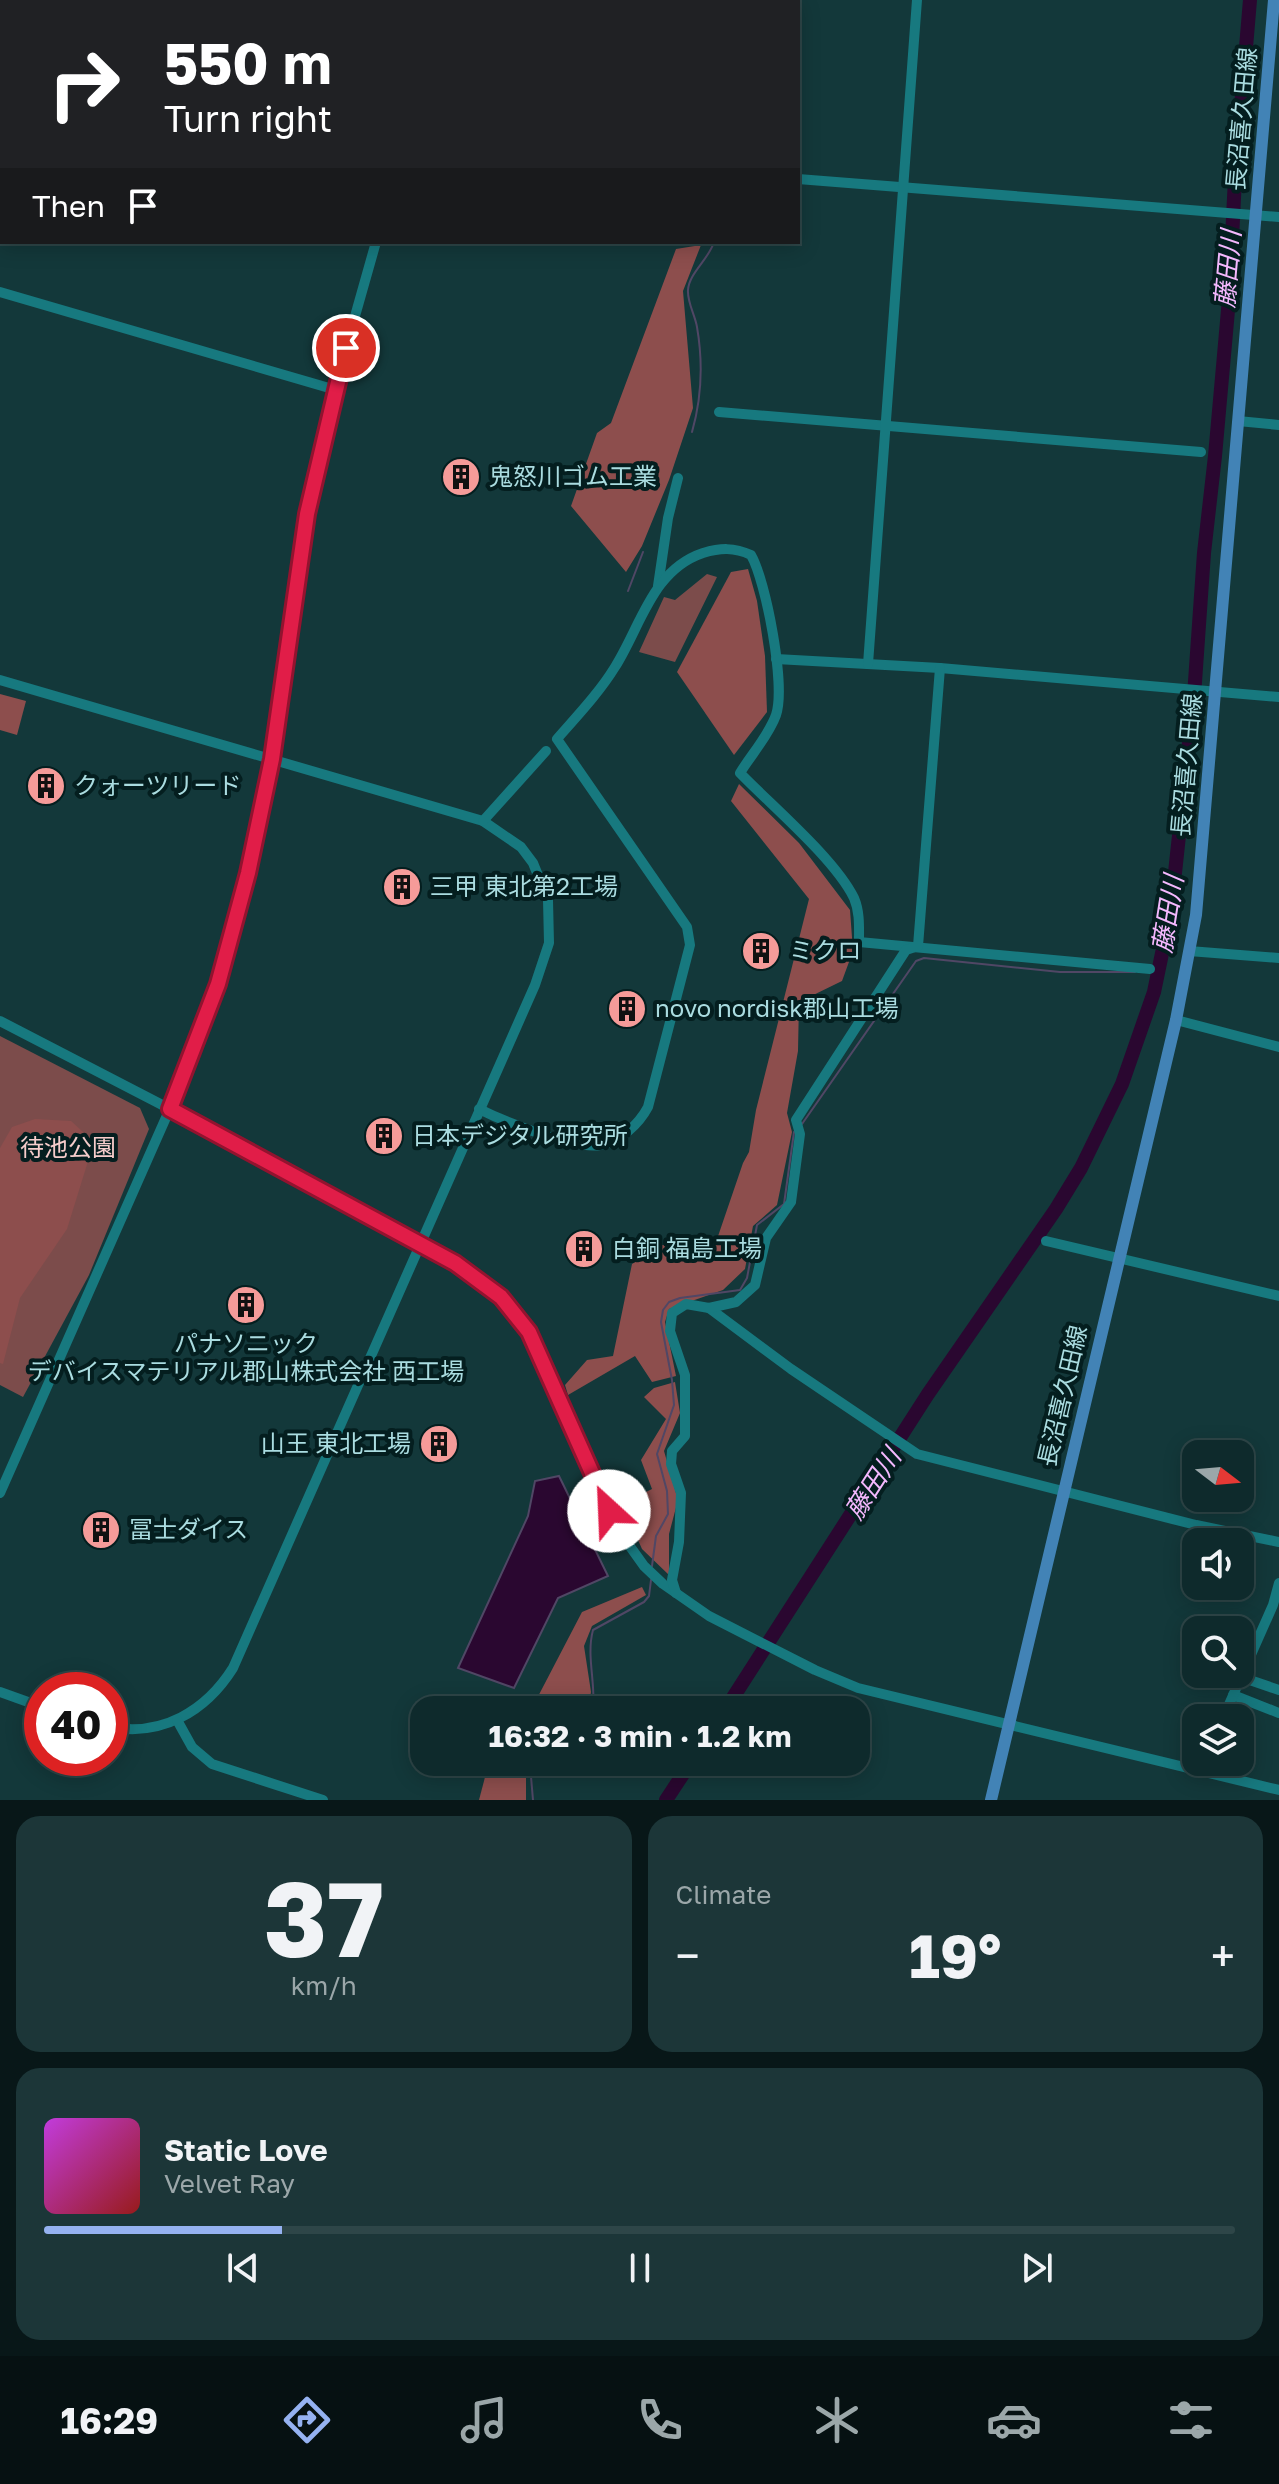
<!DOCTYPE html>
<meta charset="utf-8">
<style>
:root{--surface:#0e2a2c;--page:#1c3638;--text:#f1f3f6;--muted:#9ba7a9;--line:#2e4648;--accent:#95b2f1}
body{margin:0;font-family:"Golos Text","Noto Sans JP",sans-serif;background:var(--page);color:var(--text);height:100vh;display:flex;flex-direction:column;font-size:30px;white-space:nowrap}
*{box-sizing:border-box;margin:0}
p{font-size:26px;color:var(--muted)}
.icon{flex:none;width:44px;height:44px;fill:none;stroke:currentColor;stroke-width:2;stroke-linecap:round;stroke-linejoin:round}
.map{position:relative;height:1800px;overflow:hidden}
.panel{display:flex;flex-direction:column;gap:16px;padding:16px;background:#081718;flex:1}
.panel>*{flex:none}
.top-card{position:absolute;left:0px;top:0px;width:800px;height:244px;box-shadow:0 4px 20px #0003,0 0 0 2px var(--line);background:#202124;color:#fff;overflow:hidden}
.needle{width:52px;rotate:106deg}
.controls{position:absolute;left:1182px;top:1440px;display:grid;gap:16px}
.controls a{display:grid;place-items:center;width:72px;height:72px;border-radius:16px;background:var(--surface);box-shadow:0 4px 20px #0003,0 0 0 2px var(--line);font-size:40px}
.speed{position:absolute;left:24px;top:1672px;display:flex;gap:16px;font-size:40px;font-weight:700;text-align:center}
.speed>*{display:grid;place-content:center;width:104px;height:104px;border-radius:50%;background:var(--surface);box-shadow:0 4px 20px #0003,0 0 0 2px var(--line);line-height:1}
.speed .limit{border:12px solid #d22;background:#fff;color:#111}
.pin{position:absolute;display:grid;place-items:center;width:68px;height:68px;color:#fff;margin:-34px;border:4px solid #fff;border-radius:50%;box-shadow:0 2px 8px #0007}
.me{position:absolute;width:88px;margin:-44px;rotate:335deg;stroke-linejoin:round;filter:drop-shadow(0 0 6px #0008)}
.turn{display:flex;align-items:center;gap:28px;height:168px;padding:0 32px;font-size:36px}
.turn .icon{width:104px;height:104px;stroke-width:2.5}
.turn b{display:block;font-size:56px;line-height:68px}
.then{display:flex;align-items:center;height:76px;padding:0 32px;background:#0003;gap:16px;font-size:30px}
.big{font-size:60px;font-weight:700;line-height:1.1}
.panel .widget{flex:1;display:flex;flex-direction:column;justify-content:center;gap:12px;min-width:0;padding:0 28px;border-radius:24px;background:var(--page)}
.panel .dial{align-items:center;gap:0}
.dial b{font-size:104px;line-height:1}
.song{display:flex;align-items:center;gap:24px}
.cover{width:96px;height:96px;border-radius:12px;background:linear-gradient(135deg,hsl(290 70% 55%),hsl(0 70% 35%))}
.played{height:8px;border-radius:4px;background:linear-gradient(90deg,var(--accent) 20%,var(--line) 20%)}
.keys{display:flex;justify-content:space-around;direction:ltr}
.heat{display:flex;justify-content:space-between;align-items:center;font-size:44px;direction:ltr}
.panel .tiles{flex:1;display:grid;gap:16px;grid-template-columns:1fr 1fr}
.widget:last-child{grid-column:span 2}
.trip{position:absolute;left:410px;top:1696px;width:460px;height:80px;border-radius:24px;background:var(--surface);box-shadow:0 4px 20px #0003,0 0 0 2px var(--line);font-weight:700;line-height:80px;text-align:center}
.tabs{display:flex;height:128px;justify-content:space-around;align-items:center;background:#061112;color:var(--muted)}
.tabs .icon{width:56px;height:56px}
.tabs .selected{color:var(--accent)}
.tabs b{font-size:36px;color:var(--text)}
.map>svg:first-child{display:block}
</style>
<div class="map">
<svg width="1279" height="1800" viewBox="0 0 1279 1800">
<rect width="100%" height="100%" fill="#13383a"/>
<g fill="#7c4c4b">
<polygon points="707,574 717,577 675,662 639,652 664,597 675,600"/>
<polygon points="0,1036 140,1108 149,1129 89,1275 23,1397 0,1385"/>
</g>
<g fill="#8d4e4d">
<polygon points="701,245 683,291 693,408 669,480 642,546 626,572 571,506 597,433 611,423 676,249"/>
<polygon points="748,569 757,601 765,656 767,712 734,755 677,672 731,572"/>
<polygon points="0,694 26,701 17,735 0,730"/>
<polygon points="739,784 799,843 850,910 853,951 842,981 799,1002 798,1051 787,1113 792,1132 777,1205 753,1226 745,1269 723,1290 669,1309 665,1322 676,1376 652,1382 635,1356 568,1395 565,1385 587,1360 613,1356 632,1264 661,1245 715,1245 743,1163 749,1152 756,1110 809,899 731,801"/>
<polygon points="35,1119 71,1121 94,1142 67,1229 20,1298 3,1364 0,1363 0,1148 12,1127"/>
<polygon points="675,1382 680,1413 664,1451 678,1500 669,1534 669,1575 642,1549 622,1504 652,1489 641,1460 666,1419 644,1397 654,1388"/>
<polygon points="642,1587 646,1595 592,1626 584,1646 591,1692 588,1710 504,1710 505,1706 532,1708 582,1612"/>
<polygon points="489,1762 526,1762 526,1800 479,1800"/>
</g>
<polygon fill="#2a0730" stroke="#504765" stroke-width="2" points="559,1476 608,1576 558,1598 514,1688 458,1668 528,1516 535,1481"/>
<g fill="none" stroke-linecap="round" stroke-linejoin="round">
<g stroke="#504765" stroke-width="2">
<polyline points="672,2 672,0"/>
<path d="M692,432c10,-35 11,-70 5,-105 -2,-12 -10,-25 -9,-37 1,-17 21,-31 26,-48"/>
<polyline points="628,591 643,552"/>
<polyline points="802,1124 916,961 924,958 1060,972 1135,972"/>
<polyline points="652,1566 656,1536 668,1514 667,1491 657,1454 674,1405 672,1380 661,1322 663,1310 669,1302 680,1298 740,1290 747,1278 757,1225 784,1204 794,1132"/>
<path d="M593,1710c3,-27 -7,-54 0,-80l51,-28 5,-6 2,-16"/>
<polyline points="533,1800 530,1765 535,1762"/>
</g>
<g stroke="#2a0730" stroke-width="14">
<polyline points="725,1710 928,1394 1056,1209 1081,1168 1122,1084 1154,992 1171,910 1194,696 1204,553 1215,456 1229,299 1235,178 1250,0"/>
<polyline points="666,1800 691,1762"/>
</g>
<g stroke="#17797f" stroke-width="10">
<polyline points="446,2 446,0"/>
<polyline points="798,179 1279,217"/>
<polyline points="0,292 336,390"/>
<polyline points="719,412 1201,452"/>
<polyline points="1238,421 1279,425"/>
<polyline points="658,586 668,518 678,478"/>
<polyline points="776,659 940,668 1279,697"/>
<polyline points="868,664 917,0"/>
<path d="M0,680l483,141 38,26 12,16 15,37 1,43 -14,42 -302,683c-27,43 -71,69 -123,59"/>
<polyline points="483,821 546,751"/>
<polyline points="1189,951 1279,958"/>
<polyline points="1176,1020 1279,1047"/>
<polyline points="0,1021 170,1109 455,1263 482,1281 501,1297 529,1332 599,1491 619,1531 644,1566 663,1584 709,1616 815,1670 858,1688 1279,1790"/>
<path d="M479,1109c24,12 96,41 121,36 20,-3 39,-21 48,-38l42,-162 -3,-18 -130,-188c20,-23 42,-46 58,-72 26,-41 37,-97 88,-114 17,-5 31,-6 48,2 15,26 35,131 25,160 -7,20 -25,40 -36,58 32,33 95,86 114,125 6,14 5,29 5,44l291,27"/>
<polyline points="1046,1241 1279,1296"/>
<polyline points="709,1308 791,1369 917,1454 1196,1525 1279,1542"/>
<polyline points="0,1493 187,1070 218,984 242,902 272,759 283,674 310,500 346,348 376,242"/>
<polyline points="676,1593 672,1580 679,1542 681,1493 671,1464 672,1451 685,1436 685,1375 670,1331 672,1313 686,1304 709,1308 736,1302 755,1285 766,1238 791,1202 800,1134 796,1120 906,950 918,946 940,668"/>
<polyline points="1241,1677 1279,1690"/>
<polyline points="0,1692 42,1707"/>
<polyline points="1233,1695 1279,1713"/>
<polyline points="1223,1718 1273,1605 1279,1583"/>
<polyline points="177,1720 192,1747 212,1764 323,1800"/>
</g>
<polyline stroke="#4283b6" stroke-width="12" points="991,1800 1176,1020 1196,915 1274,0"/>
</g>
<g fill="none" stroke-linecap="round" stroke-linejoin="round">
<g stroke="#92132f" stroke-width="20">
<polyline id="route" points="346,348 307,514 272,759 248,873 218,984 170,1109 455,1263 501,1297 529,1332 609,1511"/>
</g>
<use href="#route" stroke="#e11d48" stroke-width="14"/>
</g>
<defs>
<g id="building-disc" transform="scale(2)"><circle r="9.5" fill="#f59b99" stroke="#041e1f"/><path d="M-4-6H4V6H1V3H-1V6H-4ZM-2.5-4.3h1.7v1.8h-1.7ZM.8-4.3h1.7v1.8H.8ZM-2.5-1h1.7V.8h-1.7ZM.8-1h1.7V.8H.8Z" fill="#111"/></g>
</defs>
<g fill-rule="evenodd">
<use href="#building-disc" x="461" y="477"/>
<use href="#building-disc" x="46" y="786"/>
<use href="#building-disc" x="402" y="887"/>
<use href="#building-disc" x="761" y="951"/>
<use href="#building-disc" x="627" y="1009"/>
<use href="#building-disc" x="384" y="1136"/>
<use href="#building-disc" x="584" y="1249"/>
<use href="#building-disc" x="246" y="1305"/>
<use href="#building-disc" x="439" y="1444"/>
<use href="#building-disc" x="101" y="1530"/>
</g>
<g text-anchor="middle" stroke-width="8" stroke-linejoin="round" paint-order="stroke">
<g font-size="24" fill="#aadce0" stroke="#041e1f">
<text transform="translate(1242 119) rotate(-85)" y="8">長沼喜久田線</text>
<text transform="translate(1187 765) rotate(-85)" y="8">長沼喜久田線</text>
<text transform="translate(1063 1396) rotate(-77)" y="8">長沼喜久田線</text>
</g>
<g font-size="24" fill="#aadce0" stroke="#041e1f" text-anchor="start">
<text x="489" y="485">鬼怒川ゴム工業</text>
<text x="74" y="794">クォーツリード</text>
<text x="430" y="895">三甲 東北第2工場</text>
<text x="789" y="959">ミクロ</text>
<text x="655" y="1017">novo nordisk郡山工場</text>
<text x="412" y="1144">日本デジタル研究所</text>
<text x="612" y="1257">白銅 福島工場</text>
<text x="246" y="1352" text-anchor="middle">パナソニック<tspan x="246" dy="28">デバイスマテリアル郡山株式会社 西工場</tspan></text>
<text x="411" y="1452" text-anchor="end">山王 東北工場</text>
<text x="129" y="1538">冨士ダイス</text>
</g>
<g font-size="24" fill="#f6cdcb" stroke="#041e1f">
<text x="68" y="1156">待池公園</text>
</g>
<g font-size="26" font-style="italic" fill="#f4b8fe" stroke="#041e1f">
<text transform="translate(1228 269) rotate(-85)" y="9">藤田川</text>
<text transform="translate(1168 914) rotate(-81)" y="9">藤田川</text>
<text transform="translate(873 1484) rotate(-57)" y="9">藤田川</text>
</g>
</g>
</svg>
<div class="controls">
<a><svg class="needle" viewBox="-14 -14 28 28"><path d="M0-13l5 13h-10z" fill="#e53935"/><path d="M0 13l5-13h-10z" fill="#9ba7a9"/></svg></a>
<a><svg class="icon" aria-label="sound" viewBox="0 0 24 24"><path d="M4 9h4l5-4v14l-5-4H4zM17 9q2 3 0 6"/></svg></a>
<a><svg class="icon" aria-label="search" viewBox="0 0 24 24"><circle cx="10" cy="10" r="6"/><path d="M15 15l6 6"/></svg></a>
<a><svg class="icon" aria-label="layers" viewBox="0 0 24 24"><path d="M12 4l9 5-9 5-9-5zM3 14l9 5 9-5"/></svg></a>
</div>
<div class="speed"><div class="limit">40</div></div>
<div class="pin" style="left:346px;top:348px;background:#d93025"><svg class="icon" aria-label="arrive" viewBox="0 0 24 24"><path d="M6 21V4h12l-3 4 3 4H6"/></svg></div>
<svg class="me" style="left:609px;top:1511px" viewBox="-20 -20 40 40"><circle r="19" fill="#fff"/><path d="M0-13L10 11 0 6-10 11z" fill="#e11d48"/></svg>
<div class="trip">16:32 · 3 min · 1.2 km</div>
<div class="top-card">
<div class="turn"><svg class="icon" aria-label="right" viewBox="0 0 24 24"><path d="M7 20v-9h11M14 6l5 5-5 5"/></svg><div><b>550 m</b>Turn right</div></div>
<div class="then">Then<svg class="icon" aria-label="arrive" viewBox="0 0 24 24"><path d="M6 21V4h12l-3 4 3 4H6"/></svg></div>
</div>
</div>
<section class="panel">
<div class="tiles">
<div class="widget dial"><b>37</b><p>km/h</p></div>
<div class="widget"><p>Climate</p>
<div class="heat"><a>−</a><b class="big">19°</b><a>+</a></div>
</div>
<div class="widget">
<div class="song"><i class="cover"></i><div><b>Static Love</b><p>Velvet Ray</p></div></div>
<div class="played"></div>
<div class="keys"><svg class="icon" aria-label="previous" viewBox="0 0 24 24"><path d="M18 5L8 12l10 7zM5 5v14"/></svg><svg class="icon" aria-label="pause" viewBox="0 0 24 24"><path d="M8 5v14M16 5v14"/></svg><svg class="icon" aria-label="next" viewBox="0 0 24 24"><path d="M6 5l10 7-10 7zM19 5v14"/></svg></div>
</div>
</div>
</section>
<nav class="tabs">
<b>16:29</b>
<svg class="icon selected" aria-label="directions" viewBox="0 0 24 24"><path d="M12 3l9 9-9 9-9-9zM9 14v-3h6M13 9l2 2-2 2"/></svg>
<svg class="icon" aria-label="music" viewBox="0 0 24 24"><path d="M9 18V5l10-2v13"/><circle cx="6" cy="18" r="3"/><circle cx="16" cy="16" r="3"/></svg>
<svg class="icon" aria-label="phone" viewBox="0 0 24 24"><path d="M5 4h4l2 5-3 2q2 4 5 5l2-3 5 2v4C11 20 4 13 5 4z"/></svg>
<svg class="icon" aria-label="climate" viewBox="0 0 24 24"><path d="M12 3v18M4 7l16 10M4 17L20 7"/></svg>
<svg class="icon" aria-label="car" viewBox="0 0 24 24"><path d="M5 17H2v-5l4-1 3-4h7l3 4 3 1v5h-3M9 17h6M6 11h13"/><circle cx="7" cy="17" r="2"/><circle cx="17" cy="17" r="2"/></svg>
<svg class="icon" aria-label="filters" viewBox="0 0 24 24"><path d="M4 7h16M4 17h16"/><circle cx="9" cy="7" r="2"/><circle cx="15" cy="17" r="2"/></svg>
</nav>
